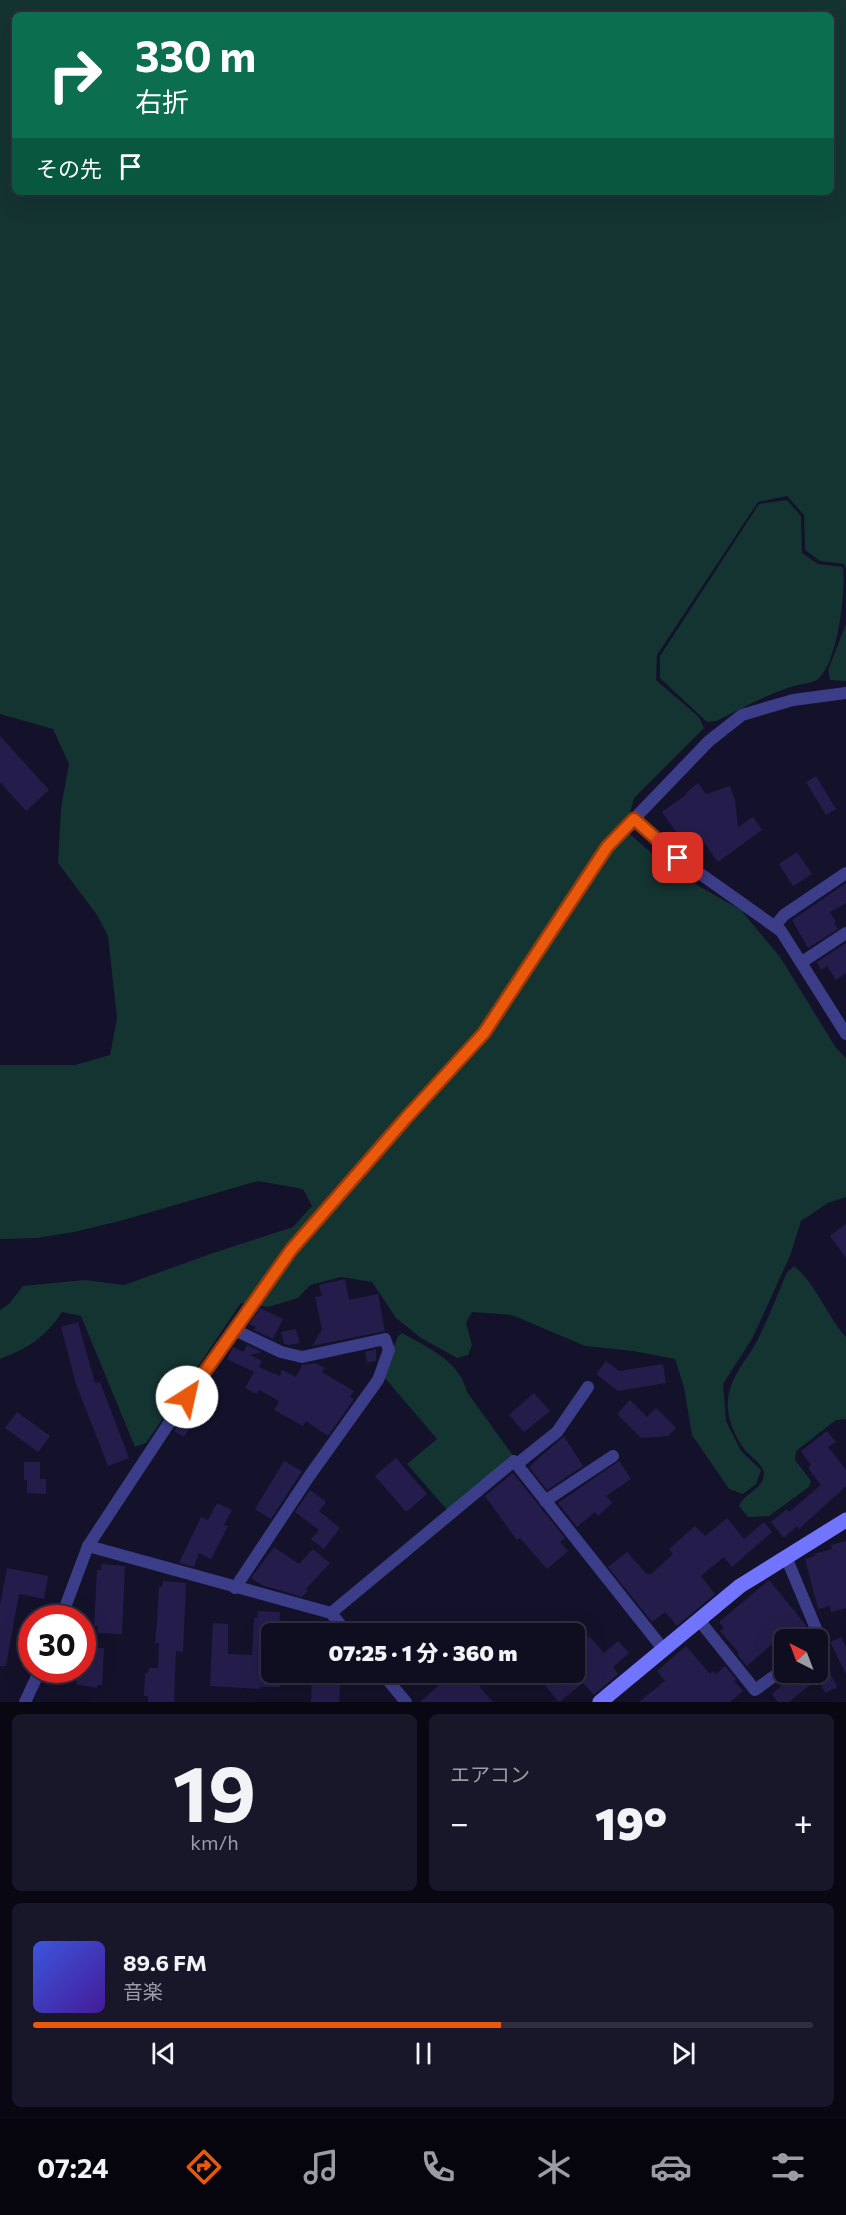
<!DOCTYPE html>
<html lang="ja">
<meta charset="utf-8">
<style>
:root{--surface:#0f0d20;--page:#181629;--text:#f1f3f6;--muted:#9b9ca5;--line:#2f2d3e;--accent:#ea580c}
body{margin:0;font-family:Commissioner,"Noto Sans JP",sans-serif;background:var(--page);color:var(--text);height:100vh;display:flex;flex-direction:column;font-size:22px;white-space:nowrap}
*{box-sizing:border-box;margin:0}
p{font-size:20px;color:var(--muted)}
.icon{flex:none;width:33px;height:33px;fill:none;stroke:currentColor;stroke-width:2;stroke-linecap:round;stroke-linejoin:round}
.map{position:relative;height:1702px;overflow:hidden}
.panel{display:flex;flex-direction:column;gap:12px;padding:12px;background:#080712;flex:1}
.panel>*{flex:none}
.guide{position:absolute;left:12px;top:12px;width:822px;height:183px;border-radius:9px;box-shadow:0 6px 24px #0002,0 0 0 2px var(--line);background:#0b6e4f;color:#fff;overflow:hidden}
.needle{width:39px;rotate:318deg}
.tools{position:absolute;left:774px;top:1629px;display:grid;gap:12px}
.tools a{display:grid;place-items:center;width:54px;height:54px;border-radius:9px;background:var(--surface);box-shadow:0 6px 24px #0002,0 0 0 2px var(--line);font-size:30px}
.speed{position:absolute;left:18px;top:1605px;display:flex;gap:12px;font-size:30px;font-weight:700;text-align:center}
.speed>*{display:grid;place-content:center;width:78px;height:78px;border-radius:50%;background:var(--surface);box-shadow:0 6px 24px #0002,0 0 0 2px var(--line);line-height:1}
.speed .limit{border:9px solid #d22;background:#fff;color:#111}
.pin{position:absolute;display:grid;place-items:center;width:51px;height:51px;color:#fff;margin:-26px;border-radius:12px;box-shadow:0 3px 9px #0006}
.me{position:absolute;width:66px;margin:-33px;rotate:35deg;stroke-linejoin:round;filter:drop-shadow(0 0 4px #0008)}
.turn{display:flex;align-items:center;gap:21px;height:126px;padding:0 24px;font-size:27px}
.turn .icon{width:78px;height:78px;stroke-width:2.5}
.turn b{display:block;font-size:42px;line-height:51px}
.then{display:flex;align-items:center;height:57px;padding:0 24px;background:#0003;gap:12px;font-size:22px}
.big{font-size:45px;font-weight:800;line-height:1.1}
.panel .widget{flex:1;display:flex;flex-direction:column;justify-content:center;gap:9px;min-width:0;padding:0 21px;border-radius:9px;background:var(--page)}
.panel .dial{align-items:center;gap:0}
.dial b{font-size:78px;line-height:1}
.song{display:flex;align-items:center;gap:18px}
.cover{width:72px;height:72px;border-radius:9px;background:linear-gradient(135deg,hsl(230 70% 55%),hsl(260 70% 35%))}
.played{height:6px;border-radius:3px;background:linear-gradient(90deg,var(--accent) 60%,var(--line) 60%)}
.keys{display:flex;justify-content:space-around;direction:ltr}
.heat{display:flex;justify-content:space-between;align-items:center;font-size:33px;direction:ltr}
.panel .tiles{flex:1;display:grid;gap:12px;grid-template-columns:1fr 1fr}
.widget:last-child{grid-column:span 2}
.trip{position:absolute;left:261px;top:1623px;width:324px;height:60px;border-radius:9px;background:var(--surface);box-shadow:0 6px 24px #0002,0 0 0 2px var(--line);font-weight:800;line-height:60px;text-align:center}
.tabs{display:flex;height:96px;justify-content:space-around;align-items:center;background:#06050d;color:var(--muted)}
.tabs .icon{width:42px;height:42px}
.tabs .current{color:var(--accent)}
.tabs b{font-size:27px;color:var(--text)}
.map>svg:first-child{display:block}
</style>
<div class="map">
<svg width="846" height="1702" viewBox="0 0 846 1702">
<rect width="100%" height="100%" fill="#14112a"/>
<g fill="#143431" fill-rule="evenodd">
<path d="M0,0h846v569l-2,-5 -24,-3 -15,-11 -1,-35 -17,-19 -29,6 -101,153 -1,25 43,37 5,11 -70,70 -9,32 49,42 67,38 39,47 56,91 10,10v139l-18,6 -27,18 -11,35 -38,83 -29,45 3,37 15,30 20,19 -5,14 -13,10 -14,-5 -37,-54 -8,-48 -9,-28 -42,-8 -48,-5 -73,-31 -40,-3 -6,11 6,22 -4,10 -11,3 -36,-20 -25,-20 -24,-36 -31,-5 -31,8 -12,13 -30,9 -27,-4 -95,140 -11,4 -54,-131 -19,-4c-17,26 -34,36 -62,47v-49l9,-6 14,-18 62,-6 39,5 89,-32 80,-26 19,-21 -9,-17 -45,-8 -138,40 -46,11 -37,6 -37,1v-174h75l35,-10 7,-37 -9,-82 -11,-21 -39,-52 3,-55 8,-44 -16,-35 -53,-15zM15,15h816v177h-816z"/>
<path d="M787,500l14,16 1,37 16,11 25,3c3,23 -5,96 -25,112 -7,5 -19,5 -27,8 -26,8 -50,22 -75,34l-9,1 -47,-44v-22l99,-152z"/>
<polygon points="846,624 846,681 830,680 828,670"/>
<path d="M794,1266c23,19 32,49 52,71v82l-10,1 -40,31 -1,9 16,21 -2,6 -40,29 -21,1 -9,-11c5,-13 23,-16 25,-31 1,-9 -13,-18 -19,-25 -10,-13 -19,-33 -17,-50 2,-24 20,-41 30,-61 11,-22 20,-45 29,-67z"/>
<path d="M402,1333c26,15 57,27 65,59l47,65 -66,54 -41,-47 30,-25 -53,-62v-4l14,-37z"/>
</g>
<g fill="#241d4b">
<polygon points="0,736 49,790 26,811 0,782"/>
<polygon points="816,776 836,809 826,815 806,782"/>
<polygon points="698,783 706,794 730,786 735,800 738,827 753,817 762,830 718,862 700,837 687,847 662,812 687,794 686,793"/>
<polygon points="797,852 812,874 793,886 779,864"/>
<polygon points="846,883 846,903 830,912 836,922 834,923 838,929 808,948 792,920"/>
<polygon points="846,943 846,973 836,980 827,966 821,970 817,962"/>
<polygon points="846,1224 846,1258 830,1236"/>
<polygon points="345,1279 349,1300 378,1294 385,1331 312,1346 322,1329 315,1297 322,1296 319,1285"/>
<polygon points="260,1308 283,1319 273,1339 254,1330 256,1327 249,1324"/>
<polygon points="78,1322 95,1383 100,1382 129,1458 108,1466 76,1384 61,1327"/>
<polygon points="296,1329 300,1343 289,1345 284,1344 281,1332"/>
<polygon points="247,1345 262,1352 250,1355 262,1361 259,1367 280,1376 282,1370 296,1377 302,1365 315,1363 325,1368 322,1372 354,1391 350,1397 354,1399 328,1436 306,1421 303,1426 274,1410 279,1401 259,1390 257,1394 245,1388 254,1372 227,1359 233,1347 243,1352"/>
<polygon points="376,1349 376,1361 367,1363 365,1352"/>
<polygon points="606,1361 619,1371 663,1364 666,1383 618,1391 596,1374"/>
<polygon points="534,1393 550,1411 524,1432 509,1415"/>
<polygon points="630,1400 647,1417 656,1408 676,1428 668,1436 641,1438 617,1414"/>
<polygon points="17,1412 50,1436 38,1452 5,1428"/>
<polygon points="185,1414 195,1420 184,1437 174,1431"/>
<polygon points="827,1431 836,1442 828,1447 846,1470 846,1486 799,1529 797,1526 784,1538 771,1522 787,1509 789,1512 821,1485 808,1468 811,1465 801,1451"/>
<polygon points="564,1436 583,1466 547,1490 529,1467"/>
<polygon points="396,1458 427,1494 406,1512 375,1476"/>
<polygon points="284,1461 302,1471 271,1519 255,1509"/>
<polygon points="619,1461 631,1479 606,1496 612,1503 598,1516 595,1512 577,1527 558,1503"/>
<polygon points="24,1462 40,1462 40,1479 46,1479 46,1494 27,1493 27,1480 24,1480"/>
<polygon points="513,1473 565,1538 560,1542 568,1551 547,1569 520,1538 517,1540 485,1496"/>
<polygon points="310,1490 326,1502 319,1511 340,1528 324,1549 311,1539 319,1530 295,1512"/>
<polygon points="217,1503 232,1510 224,1525 228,1526 211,1559 199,1553 194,1567 179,1563 201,1517 208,1520"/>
<polygon points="727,1518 744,1539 764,1522 772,1532 732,1567 724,1557 701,1576 715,1594 677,1626 665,1612 652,1622 608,1567 627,1552 647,1574 649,1573 650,1575 673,1554 669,1549 695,1526 705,1536"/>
<polygon points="846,1541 846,1608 831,1612 830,1606 818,1609 805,1559 815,1556 814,1554 832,1549 831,1545"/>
<polygon points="274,1547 299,1564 313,1549 330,1563 306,1589 308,1591 302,1597 262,1585 251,1578"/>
<polygon points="101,1564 125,1566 122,1634 97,1633 98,1626 94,1626 97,1570 101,1570"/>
<polygon points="7,1568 48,1576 44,1599 19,1594 6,1666 0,1666 0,1605"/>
<polygon points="769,1580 805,1624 808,1630 803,1635 798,1635 792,1627 747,1666 738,1655 738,1652 720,1631 724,1628 719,1622"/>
<polygon points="163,1581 186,1583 183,1652 176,1651 174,1702 148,1702 148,1696 144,1696 145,1673 148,1673 149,1668 158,1668 159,1643 155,1643 157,1621 159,1587 162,1587"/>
<polygon points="258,1611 280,1612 279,1634 272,1634 272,1672 281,1672 280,1687 260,1687 260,1689 210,1686 213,1623 228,1624 228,1654 252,1655 254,1618 257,1618"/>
<polygon points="589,1636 604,1653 618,1641 629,1653 613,1667 618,1674 594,1695 583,1683 559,1702 544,1684 553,1676 560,1683 585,1662 574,1649"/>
<polygon points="841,1637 846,1647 846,1674 830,1642"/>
<polygon points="686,1646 710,1674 713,1671 716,1674 725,1666 736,1679 734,1681 743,1691 730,1702 639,1702 665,1681 657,1671"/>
<polygon points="86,1648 104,1648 102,1685 97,1685 97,1688 76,1684 77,1670 82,1670 82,1650 86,1650"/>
<polygon points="827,1666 837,1687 825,1693 818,1678 789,1702 778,1702 772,1694 797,1672 818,1672 818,1670"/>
<polygon points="316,1672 341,1672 339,1702 311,1702 312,1681 316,1681"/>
<polygon points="454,1672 467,1672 493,1702 420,1702"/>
</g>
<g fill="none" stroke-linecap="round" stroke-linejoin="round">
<g stroke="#3c3d89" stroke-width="12">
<polyline points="634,819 678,858 781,931 846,1034"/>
<polyline points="775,926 784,915 846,873"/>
<polyline points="802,962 846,933"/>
<polyline points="235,1330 281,1352 302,1357 385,1339 389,1350 378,1380 310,1475 235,1588"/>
<polyline points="517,1464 557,1432 588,1387"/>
<polyline points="545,1501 613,1456"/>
<polyline points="88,1546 331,1613 348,1634"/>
<polyline points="786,1557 822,1643 818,1646"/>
<polyline points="331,1613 514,1461 664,1650"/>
<polyline points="61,1618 88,1546 175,1414 291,1250 406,1118 484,1033 607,847 709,741 742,715 793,700 846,693"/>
<polyline points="699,1620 755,1690 784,1669"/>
<polyline points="381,1672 406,1702"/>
<polyline points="25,1702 40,1670"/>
</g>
<polyline stroke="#7175fe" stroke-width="15" points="600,1702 740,1586 846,1520"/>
</g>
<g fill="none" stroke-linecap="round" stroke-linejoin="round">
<g stroke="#983908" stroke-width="15">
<polyline id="route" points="187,1397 291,1250 406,1118 484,1033 607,847 634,819 678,858"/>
</g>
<use href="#route" stroke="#ea580c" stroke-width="10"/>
</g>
</svg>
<div class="tools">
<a><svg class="needle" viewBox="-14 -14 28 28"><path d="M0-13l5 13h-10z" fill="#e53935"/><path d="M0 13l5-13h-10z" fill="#9b9ca5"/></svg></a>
</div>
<div class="speed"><div class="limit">30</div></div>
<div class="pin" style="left:678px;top:858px;background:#d93025"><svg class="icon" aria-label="arrive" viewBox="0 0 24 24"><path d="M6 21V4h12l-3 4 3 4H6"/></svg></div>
<svg class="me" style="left:187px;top:1397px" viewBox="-20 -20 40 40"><circle r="19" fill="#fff"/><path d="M0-13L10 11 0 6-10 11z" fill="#ea580c"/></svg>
<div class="trip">07:25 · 1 分 · 360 m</div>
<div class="guide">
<div class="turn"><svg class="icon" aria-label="right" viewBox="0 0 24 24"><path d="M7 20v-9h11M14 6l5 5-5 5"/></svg><div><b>330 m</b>右折</div></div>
<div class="then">その先<svg class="icon" aria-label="arrive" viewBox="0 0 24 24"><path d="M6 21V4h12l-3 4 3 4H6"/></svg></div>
</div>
</div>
<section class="panel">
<div class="tiles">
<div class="widget dial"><b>19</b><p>km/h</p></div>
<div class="widget"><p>エアコン</p>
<div class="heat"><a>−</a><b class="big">19°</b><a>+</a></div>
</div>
<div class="widget">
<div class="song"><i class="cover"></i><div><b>89.6 FM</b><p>音楽</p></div></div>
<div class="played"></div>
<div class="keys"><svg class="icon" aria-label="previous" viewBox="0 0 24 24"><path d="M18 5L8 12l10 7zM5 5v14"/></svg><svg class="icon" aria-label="pause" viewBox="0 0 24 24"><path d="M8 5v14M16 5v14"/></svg><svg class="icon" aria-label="next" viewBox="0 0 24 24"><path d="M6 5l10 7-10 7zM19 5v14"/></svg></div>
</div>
</div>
</section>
<nav class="tabs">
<b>07:24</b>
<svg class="icon current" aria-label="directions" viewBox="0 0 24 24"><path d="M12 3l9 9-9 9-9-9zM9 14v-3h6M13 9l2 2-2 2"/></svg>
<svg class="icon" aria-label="music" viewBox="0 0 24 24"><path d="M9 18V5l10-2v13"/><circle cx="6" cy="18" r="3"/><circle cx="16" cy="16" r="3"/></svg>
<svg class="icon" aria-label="phone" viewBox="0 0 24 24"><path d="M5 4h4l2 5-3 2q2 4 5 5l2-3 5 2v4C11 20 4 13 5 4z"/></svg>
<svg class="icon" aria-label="climate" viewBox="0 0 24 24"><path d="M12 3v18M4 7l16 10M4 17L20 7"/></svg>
<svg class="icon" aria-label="car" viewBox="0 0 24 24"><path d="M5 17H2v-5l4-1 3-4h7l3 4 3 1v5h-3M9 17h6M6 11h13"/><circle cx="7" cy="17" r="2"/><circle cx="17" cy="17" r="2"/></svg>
<svg class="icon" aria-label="filters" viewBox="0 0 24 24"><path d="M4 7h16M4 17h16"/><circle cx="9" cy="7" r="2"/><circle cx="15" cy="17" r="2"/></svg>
</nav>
